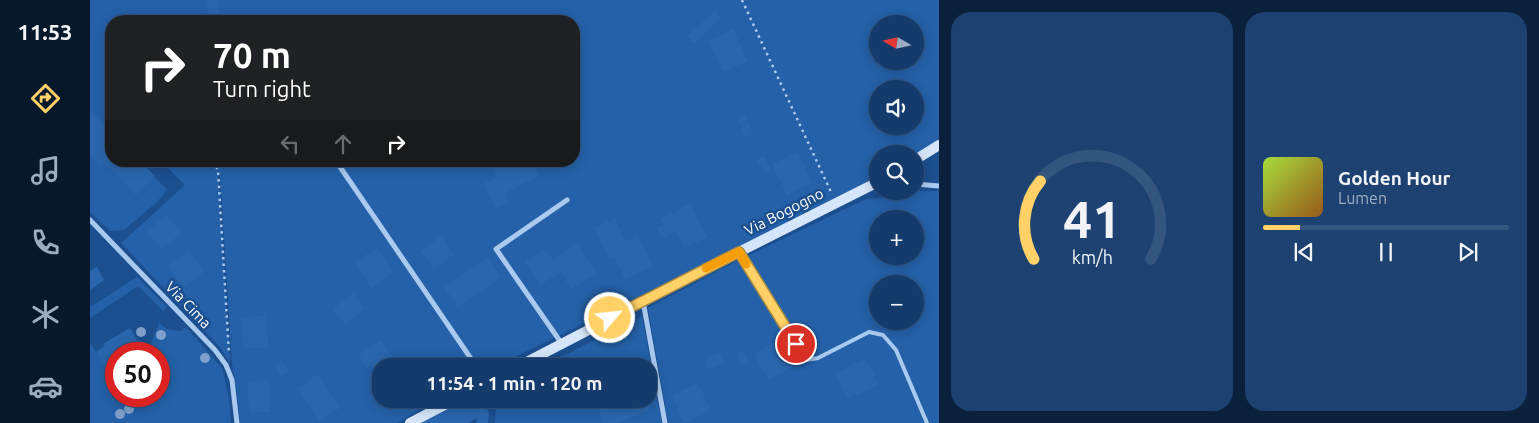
<!DOCTYPE html>
<meta charset="utf-8">
<style>
:root{--surface:#143b6b;--page:#1d4271;--text:#f1f3f6;--muted:#9dadc1;--line:#33557e;--accent:#ffd166}
body{margin:0;font-family:Ubuntu,sans-serif;background:var(--page);color:var(--text);height:100vh;display:flex;flex-direction:column;font-size:19px;white-space:nowrap}
*{box-sizing:border-box;margin:0}
p{font-size:16px;color:var(--muted)}
.icon{flex:none;width:28px;height:28px;fill:none;stroke:currentColor;stroke-width:2;stroke-linecap:round;stroke-linejoin:round}
.map{position:relative;flex:1;overflow:hidden}
.side{display:flex;flex-direction:column;gap:12px;padding:12px;background:#0b203b;width:600px}
.side>*{flex:none}
.guide{position:absolute;left:15px;top:15px;width:475px;height:152px;border-radius:20px;box-shadow:0 2px 12px #0003,0 0 0 1px var(--line);background:#202124;color:#fff;overflow:hidden}
.needle{width:32px;rotate:279deg}
.buttons{position:absolute;left:779px;top:15px;display:grid;gap:10px}
.buttons a{display:grid;place-items:center;width:55px;height:55px;border-radius:50%;background:var(--surface);box-shadow:0 2px 12px #0003,0 0 0 1px var(--line);font-size:25px}
.speed{position:absolute;left:15px;top:342px;display:flex;gap:10px;font-size:25px;font-weight:700;text-align:center}
.speed>*{display:grid;place-content:center;width:65px;height:65px;border-radius:50%;background:var(--surface);box-shadow:0 2px 12px #0003,0 0 0 1px var(--line);line-height:1}
.speed .limit{border:8px solid #d22;background:#fff;color:#111}
.pin{position:absolute;display:grid;place-items:center;width:42px;height:42px;color:#fff;margin:-21px;border:2px solid #fff;border-radius:50%;box-shadow:0 1px 5px #0007}
.me{position:absolute;width:55px;margin:-28px;rotate:62deg;stroke-linejoin:round;filter:drop-shadow(0 0 4px #0008)}
.turn{display:flex;align-items:center;gap:18px;height:105px;padding:0 25px;font-size:22px}
.turn .icon{width:65px;height:65px;stroke-width:2.5}
.turn b{display:block;font-size:35px;line-height:42px}
.lanes{display:flex;align-items:center;height:48px;padding:0 25px;background:#0003;justify-content:center;gap:25px;direction:ltr}
.lanes .off{opacity:.35}
.side .widget{flex:1;display:flex;flex-direction:column;justify-content:center;gap:8px;min-width:0;padding:0 18px;border-radius:20px;background:var(--page)}
.side .dial{align-items:center;gap:0}
.dial svg{height:130px;overflow:visible;fill:none;stroke:var(--line);stroke-width:7;stroke-linecap:round;text-anchor:middle}
.dial text{fill:var(--text);stroke:none}
.song{display:flex;align-items:center;gap:15px}
.cover{width:60px;height:60px;border-radius:8px;background:linear-gradient(135deg,hsl(80 70% 55%),hsl(30 70% 35%))}
.played{height:5px;border-radius:2px;background:linear-gradient(90deg,var(--accent) 15%,var(--line) 15%)}
.keys{display:flex;justify-content:space-around;direction:ltr}
.side .tiles{flex:1;display:grid;gap:12px;grid-template-columns:repeat(2,1fr)}
.trip{position:absolute;left:282px;top:358px;width:285px;height:50px;border-radius:20px;background:var(--surface);box-shadow:0 2px 12px #0003,0 0 0 1px var(--line);font-weight:600;line-height:50px;text-align:center}
main{display:flex;flex:1;min-height:0}
.tab-bar{display:flex;flex-direction:column;width:90px;justify-content:space-around;align-items:center;background:#08182b;color:var(--muted)}
.tab-bar .icon{width:35px;height:35px}
.tab-bar .on{color:var(--accent)}
.tab-bar b{font-size:22px;color:var(--text)}
.map>svg:first-child{display:block}
</style>
<main>
<nav class="tab-bar">
<b>11:53</b>
<svg class="icon on" aria-label="directions" viewBox="0 0 24 24"><path d="M12 3l9 9-9 9-9-9zM9 14v-3h6M13 9l2 2-2 2"/></svg>
<svg class="icon" aria-label="music" viewBox="0 0 24 24"><path d="M9 18V5l10-2v13"/><circle cx="6" cy="18" r="3"/><circle cx="16" cy="16" r="3"/></svg>
<svg class="icon" aria-label="phone" viewBox="0 0 24 24"><path d="M5 4h4l2 5-3 2q2 4 5 5l2-3 5 2v4C11 20 4 13 5 4z"/></svg>
<svg class="icon" aria-label="climate" viewBox="0 0 24 24"><path d="M12 3v18M4 7l16 10M4 17L20 7"/></svg>
<svg class="icon" aria-label="car" viewBox="0 0 24 24"><path d="M5 17H2v-5l4-1 3-4h7l3 4 3 1v5h-3M9 17h6M6 11h13"/><circle cx="7" cy="17" r="2"/><circle cx="17" cy="17" r="2"/></svg>
</nav>
<div class="map">
<svg width="849" height="423" viewBox="0 0 849 423">
<rect width="100%" height="100%" fill="#1b4f8f"/>
<g fill="#2461a8" fill-rule="evenodd">
<path d="M0,0h849v141l-24,15v-2h-37l-1,22 -40,23 -340,167h-116v33h57l-41,24h-157l-3,-29 -5,-30 -12,-188 -2,-5 12,192 -11,-17 -98,-103 64,-58 -24,-24h413v-140h-463v140h29l27,29 -10,12 -33,28 -14,1 -20,-19zM788,24h37v37h-37zM788,89h37v37h-37z"/>
<path d="M795,191h54v232h-271l-20,-115 89,-47 129,-62 16,-1zM788,219h37v37h-37zM788,284h37v37h-37z"/>
<polygon points="47,277 77,307 73,311 48,286 0,318 0,307"/>
<polygon points="552,316 572,423 405,423 406,403 403,399 559,399 559,366 453,366"/>
<polygon points="69,323 77,329 91,331 96,327 132,368 139,398 141,423 0,423 0,342 16,368 20,366 26,376 26,396 69,396 69,354 65,354 65,351 55,349 62,341"/>
</g>
<g fill="#2a66ad">
<polygon points="117,0 128,0 129,15 118,16"/>
<polygon points="625,11 631,18 603,44 597,36"/>
<polygon points="643,29 658,61 633,72 618,41"/>
<polygon points="0,110 21,131 21,161 50,161 65,176 46,195 14,162 11,165 0,154"/>
<polygon points="655,114 663,134 654,137 647,118"/>
<polygon points="708,152 722,183 697,195 682,164"/>
<polygon points="674,156 681,171 675,174 667,160"/>
<polygon points="422,161 442,161 449,176 414,194 418,202 405,208 393,184 407,177 404,170"/>
<polygon points="600,203 617,237 595,248 586,231 572,239 567,228 574,224 571,219"/>
<polygon points="76,215 92,232 72,250 57,232"/>
<polygon points="525,218 535,241 548,235 562,266 535,279 524,257 519,260 504,228"/>
<polygon points="351,236 364,254 344,269 331,251"/>
<polygon points="488,243 506,274 481,289 471,272 450,285 435,262 456,249 462,259"/>
<polygon points="288,247 304,273 281,288 265,262"/>
<polygon points="99,251 114,272 93,287 78,266"/>
<polygon points="397,257 411,277 368,307 354,287"/>
<polygon points="7,267 14,280 0,290 0,271"/>
<polygon points="263,293 275,309 255,324 243,309"/>
<polygon points="175,315 179,347 154,349 150,318"/>
<polygon points="40,328 52,348 65,351 65,354 26,354 26,376 20,366 16,369 6,352 15,346 13,344"/>
<polygon points="695,337 709,363 678,380 664,354"/>
<polygon points="291,340 308,366 291,366 291,376 283,364 277,368 268,355"/>
<polygon points="652,350 659,361 652,366 645,354"/>
<polygon points="631,353 634,364 618,369 615,358"/>
<polygon points="776,358 789,384 758,399 745,373"/>
<polygon points="192,360 199,371 191,377 184,365"/>
<polygon points="228,374 250,408 230,421 208,388"/>
<polygon points="179,380 180,412 159,413 157,381"/>
<polygon points="608,383 621,411 594,423 582,395"/>
<polygon points="376,399 392,399 399,413 398,423 386,423 387,418 378,423 328,423"/>
<polygon points="518,399 557,399 561,409 527,423 514,423 506,404"/>
</g>
<g fill="none" stroke-linecap="round" stroke-linejoin="round">
<g stroke="#a9c9ee" stroke-width="2.5" stroke-dasharray="2.5 4" stroke-linecap="butt">
<polyline points="652,0 741,192"/>
<polyline points="123,161 128,170 139,353"/>
</g>
<polyline stroke="#a9c9ee" stroke-width="4" points="650,254 716,360 728,358 779,332 793,335 806,350 837,423"/>
<g stroke="#a9c9ee" stroke-width="5">
<polyline points="246,161 386,366"/>
<polyline points="825,184 849,186"/>
<polyline points="0,220 125,350 136,365 142,380 147,423"/>
<polyline points="553,301 575,423"/>
<polyline points="472,344 406,249 477,200"/>
</g>
<g stroke="#d6e6fa" stroke-width="10">
<polyline points="825,160 849,145"/>
<polyline points="429,366 649,252 788,182"/>
<polyline points="320,423 366,399"/>
</g>
</g>
<g fill="#7ea0ca">
<circle cx="51" cy="332" r="5"/>
<circle cx="71" cy="335" r="5"/>
<circle cx="115" cy="358" r="5"/>
<circle cx="39" cy="409" r="5"/>
<circle cx="30" cy="414" r="5"/>
</g>
<g fill="none" stroke-linecap="round" stroke-linejoin="round">
<g stroke="#a68842" stroke-width="12">
<polyline id="route" points="520,318 649,252 706,344"/>
</g>
<use href="#route" stroke="#ffd166" stroke-width="9"/>
<polyline stroke="#f59e0b" stroke-width="9" points="616,268 649,252 656,264"/>
</g>
<g text-anchor="middle" stroke-width="5" stroke-linejoin="round" paint-order="stroke">
<g font-size="15" fill="#fff" stroke="#1b4f8f">
<text transform="translate(694 212) rotate(-27)" y="5">Via Bogogno</text>
<text transform="translate(98 305) rotate(46)" y="5">Via Cima</text>
</g>
</g>
</svg>
<div class="buttons">
<a><svg class="needle" viewBox="-14 -14 28 28"><path d="M0-13l5 13h-10z" fill="#e53935"/><path d="M0 13l5-13h-10z" fill="#9dadc1"/></svg></a>
<a><svg class="icon" aria-label="sound" viewBox="0 0 24 24"><path d="M4 9h4l5-4v14l-5-4H4zM17 9q2 3 0 6"/></svg></a>
<a><svg class="icon" aria-label="search" viewBox="0 0 24 24"><circle cx="10" cy="10" r="6"/><path d="M15 15l6 6"/></svg></a>
<a>+</a>
<a>−</a>
</div>
<div class="speed"><div class="limit">50</div></div>
<div class="pin" style="left:706px;top:344px;background:#d93025"><svg class="icon" aria-label="arrive" viewBox="0 0 24 24"><path d="M6 21V4h12l-3 4 3 4H6"/></svg></div>
<svg class="me" style="left:520px;top:318px" viewBox="-20 -20 40 40"><circle r="17" fill="#ffd166" stroke="#fff" stroke-width="3"/><path d="M0-11L8 9 0 5-8 9z" fill="#fff"/></svg>
<div class="trip">11:54 · 1 min · 120 m</div>
<div class="guide">
<div class="turn"><svg class="icon" aria-label="right" viewBox="0 0 24 24"><path d="M7 20v-9h11M14 6l5 5-5 5"/></svg><div><b>70 m</b>Turn right</div></div>
<div class="lanes"><svg class="icon off" aria-label="left" viewBox="0 0 24 24"><path d="M17 20v-9H6M10 6l-5 5 5 5"/></svg><svg class="icon off" aria-label="ahead" viewBox="0 0 24 24"><path d="M12 20V5M6 11l6-6 6 6"/></svg><svg class="icon" aria-label="right" viewBox="0 0 24 24"><path d="M7 20v-9h11M14 6l5 5-5 5"/></svg></div>
</div>
</div>
<section class="side">
<div class="tiles">
<div class="widget dial"><svg viewBox="0 0 100 80">
<path d="M14 69A42 42 0 1 1 86 69"/>
<path d="M14 69A42 42 0 0 1 18 21" stroke="#ffd166"/>
<text x="50" y="56" font-size="32" font-weight="700">41</text>
<text x="50" y="72" font-size="11">km/h</text>
</svg></div>
<div class="widget">
<div class="song"><i class="cover"></i><div><b>Golden Hour</b><p>Lumen</p></div></div>
<div class="played"></div>
<div class="keys"><svg class="icon" aria-label="previous" viewBox="0 0 24 24"><path d="M18 5L8 12l10 7zM5 5v14"/></svg><svg class="icon" aria-label="pause" viewBox="0 0 24 24"><path d="M8 5v14M16 5v14"/></svg><svg class="icon" aria-label="next" viewBox="0 0 24 24"><path d="M6 5l10 7-10 7zM19 5v14"/></svg></div>
</div>
</div>
</section>
</main>
